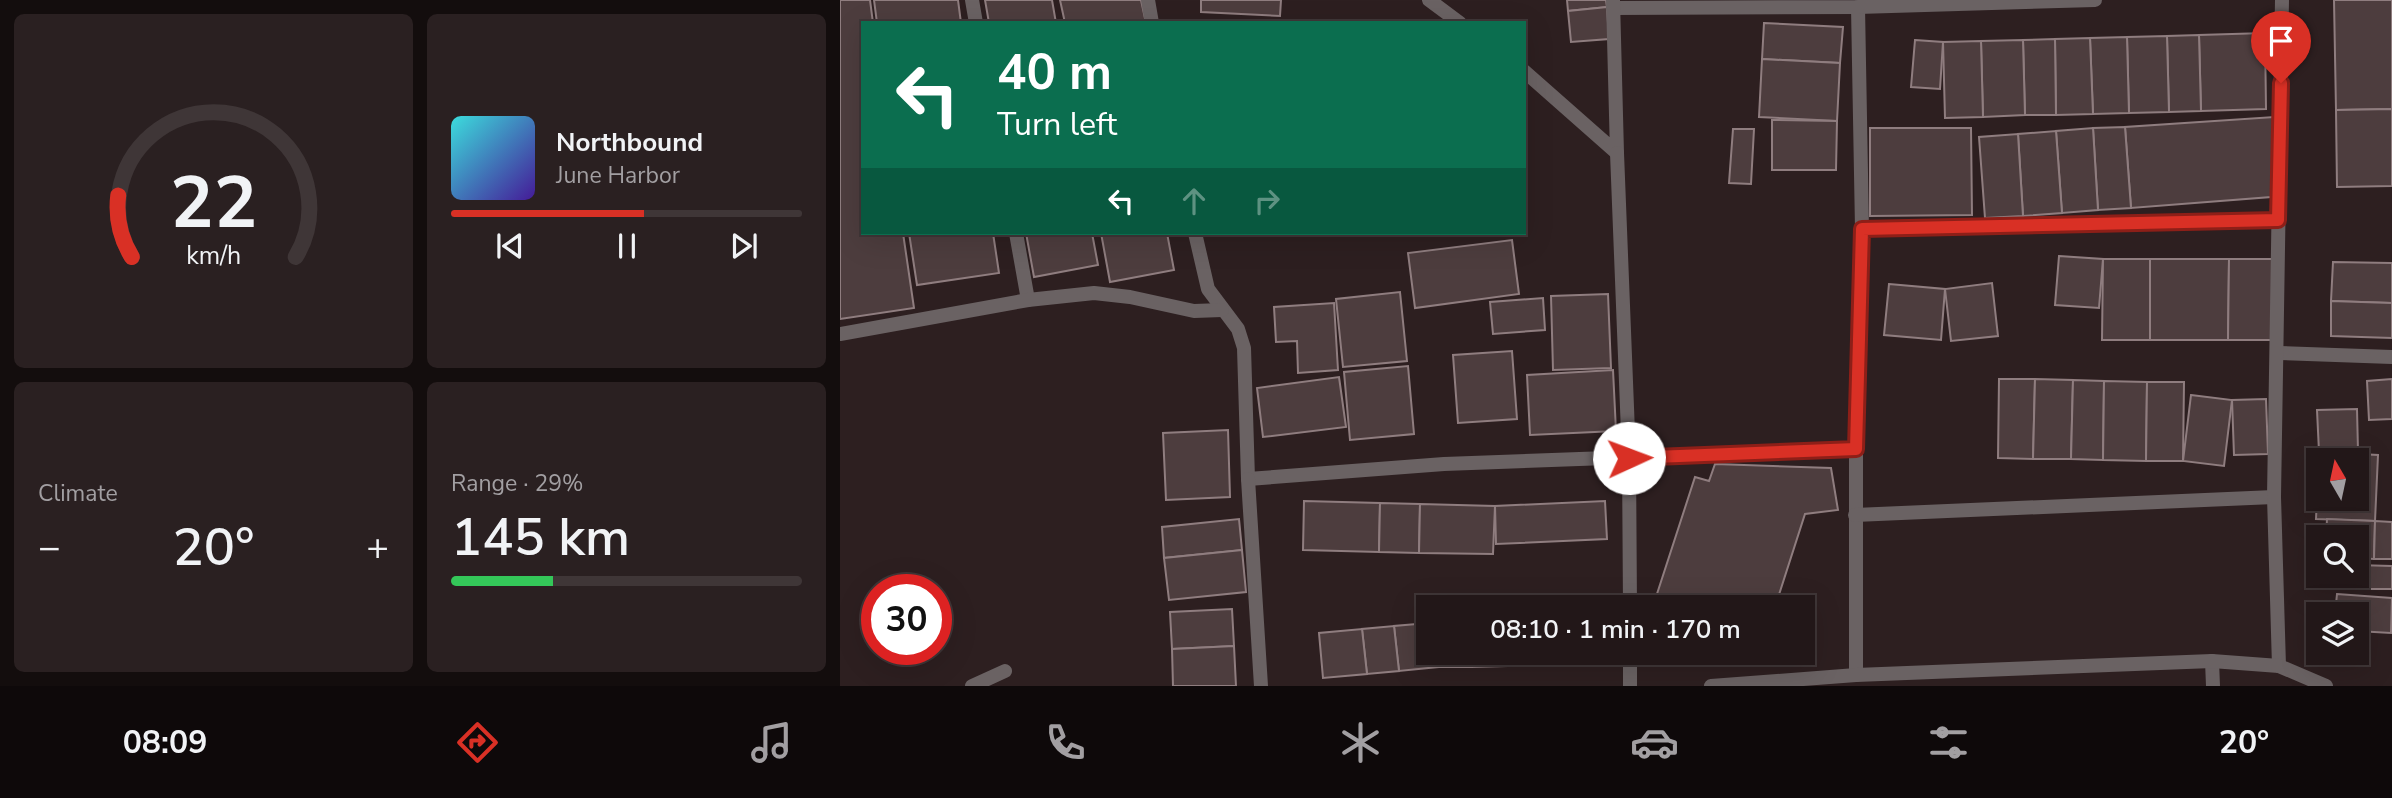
<!DOCTYPE html>
<meta charset="utf-8">
<style>
:root{--surface:#221718;--page:#2a2021;--text:#f1f3f6;--muted:#a29fa2;--line:#3f3637;--accent:#d93025}
body{margin:0;font-family:"Nunito Sans",sans-serif;background:var(--page);color:var(--text);height:100vh;display:flex;flex-direction:column;font-size:26px;white-space:nowrap}
*{box-sizing:border-box;margin:0}
p{font-size:23px;color:var(--muted)}
.icon{flex:none;width:38px;height:38px;fill:none;stroke:currentColor;stroke-width:2;stroke-linecap:round;stroke-linejoin:round}
.map{position:relative;flex:1;overflow:hidden}
.sheet{display:flex;flex-direction:column;gap:14px;padding:14px;background:#130d0d;width:840px}
.sheet>*{flex:none}
.hud{position:absolute;left:21px;top:21px;width:665px;height:214px;border-radius:0px;box-shadow:0 7px 28px #0002,0 0 0 2px var(--line);background:#0b6e4f;color:#fff;overflow:hidden}
.needle{width:46px;rotate:351deg}
.tools{position:absolute;left:1466px;top:448px;display:grid;gap:14px}
.tools a{display:grid;place-items:center;width:63px;height:63px;border-radius:0px;background:var(--surface);box-shadow:0 7px 28px #0002,0 0 0 2px var(--line);font-size:35px}
.speed{position:absolute;left:21px;top:574px;display:flex;gap:14px;font-size:35px;font-weight:700;text-align:center}
.speed>*{display:grid;place-content:center;width:91px;height:91px;border-radius:50%;background:var(--surface);box-shadow:0 7px 28px #0002,0 0 0 2px var(--line);line-height:1}
.speed .limit{border:10px solid #d22;background:#fff;color:#111}
.pin{position:absolute;display:grid;place-items:center;width:60px;height:60px;color:#fff;margin:-72px -30px;border-radius:50% 50% 50% 0;rotate:-45deg;box-shadow:0 0 7px #0007}
.pin .icon{rotate:45deg}
.me{position:absolute;width:77px;margin:-38px;rotate:88deg;stroke-linejoin:round;filter:drop-shadow(0 0 5px #0008)}
.turn{display:flex;align-items:center;gap:24px;height:147px;padding:0 21px;font-size:32px}
.turn .icon{width:91px;height:91px;stroke-width:2.5}
.turn b{display:block;font-size:49px;line-height:60px}
.lanes{display:flex;align-items:center;height:66px;padding:0 21px;background:#0003;justify-content:center;gap:35px;direction:ltr}
.lanes .off{opacity:.35}
.big{font-size:52px;font-weight:600;line-height:1.1}
.sheet .tile{flex:1;display:flex;flex-direction:column;justify-content:center;gap:10px;min-width:0;padding:0 24px;border-radius:10px;background:var(--page)}
.sheet .dial{align-items:center;gap:0}
.dial svg{height:182px;overflow:visible;fill:none;stroke:var(--line);stroke-width:7;stroke-linecap:round;text-anchor:middle}
.dial text{fill:var(--text);stroke:none}
.song{display:flex;align-items:center;gap:21px}
.cover{width:84px;height:84px;border-radius:10px;background:linear-gradient(135deg,hsl(180 70% 55%),hsl(260 70% 35%))}
.played{height:7px;border-radius:4px;background:linear-gradient(90deg,var(--accent) 55%,var(--line) 55%)}
.keys{display:flex;justify-content:space-around;direction:ltr}
.heat{display:flex;justify-content:space-between;align-items:center;font-size:38px;direction:ltr}
.charge{height:10px;border-radius:5px;background:linear-gradient(90deg,#34c759 29%,var(--line) 0)}
.sheet .tiles{flex:1;display:grid;gap:14px;grid-template-columns:repeat(2,1fr)}
.trip{position:absolute;left:576px;top:595px;width:399px;height:70px;border-radius:0px;background:var(--surface);box-shadow:0 7px 28px #0002,0 0 0 2px var(--line);font-weight:600;line-height:70px;text-align:center}
.tabs{display:flex;height:112px;justify-content:space-around;align-items:center;background:#0e090a;color:var(--muted)}
.tabs .icon{width:49px;height:49px}
.tabs .active{color:var(--accent)}
.tabs b{font-size:32px;color:var(--text)}
main{display:flex;flex:1;min-height:0}
.map>svg:first-child{display:block}
</style>
<main>
<section class="sheet">
<div class="tiles">
<div class="tile dial"><svg viewBox="0 0 100 80">
<path d="M14 69A42 42 0 1 1 86 69"/>
<path d="M14 69A42 42 0 0 1 8 42" stroke="#d93025"/>
<text x="50" y="56" font-size="32" font-weight="700">22</text>
<text x="50" y="72" font-size="11">km/h</text>
</svg></div>
<div class="tile">
<div class="song"><i class="cover"></i><div><b>Northbound</b><p>June Harbor</p></div></div>
<div class="played"></div>
<div class="keys"><svg class="icon" aria-label="previous" viewBox="0 0 24 24"><path d="M18 5L8 12l10 7zM5 5v14"/></svg><svg class="icon" aria-label="pause" viewBox="0 0 24 24"><path d="M8 5v14M16 5v14"/></svg><svg class="icon" aria-label="next" viewBox="0 0 24 24"><path d="M6 5l10 7-10 7zM19 5v14"/></svg></div>
</div>
<div class="tile"><p>Climate</p>
<div class="heat"><a>−</a><b class="big">20°</b><a>+</a></div>
</div>
<div class="tile"><p>Range · 29%</p><b class="big">145 km</b><div class="charge"></div></div>
</div>
</section>
<div class="map">
<svg width="1552" height="686" viewBox="0 0 1552 686">
<rect width="100%" height="100%" fill="#2d1f20"/>
<g fill="#4d3d3e" stroke="#8f7d7f" stroke-width="2" fill-rule="evenodd">
<polygon points="0,0 30,0 33,23 23,23 23,233 63,233 74,308 0,319"/>
<polygon points="34,0 118,0 121,23 37,23"/>
<polygon points="145,0 212,0 216,23 149,23"/>
<polygon points="220,0 301,0 306,23 225,23"/>
<polygon points="361,0 441,0 440,16 361,12"/>
<polygon points="727,0 766,0 767,7 728,11"/>
<polygon points="1494,0 1552,0 1552,109 1496,110"/>
<polygon points="767,7 769,39 731,42 728,11"/>
<polygon points="924,23 1003,27 1000,63 922,59"/>
<polygon points="1425,33 1426,109 1361,111 1359,35"/>
<polygon points="1359,35 1361,111 1329,112 1327,36"/>
<polygon points="1327,36 1329,112 1289,113 1287,37"/>
<polygon points="1287,37 1289,113 1253,114 1250,38"/>
<polygon points="1250,38 1253,114 1216,115 1215,39"/>
<polygon points="1215,39 1216,115 1185,115 1183,40"/>
<polygon points="1075,40 1103,42 1100,89 1071,87"/>
<polygon points="1183,40 1185,115 1143,117 1141,41"/>
<polygon points="1141,41 1143,117 1105,118 1103,42"/>
<polygon points="922,59 1000,63 997,121 919,117"/>
<polygon points="1552,109 1552,186 1497,187 1496,110"/>
<polygon points="1434,117 1431,197 1291,208 1285,127"/>
<polygon points="932,120 997,121 996,170 932,170"/>
<polygon points="1285,127 1291,208 1258,210 1253,128"/>
<polygon points="1030,128 1131,128 1132,215 1030,216"/>
<polygon points="1253,128 1258,210 1222,213 1216,131"/>
<polygon points="893,129 914,129 911,184 889,183"/>
<polygon points="1216,131 1222,213 1183,216 1178,134"/>
<polygon points="1178,134 1183,216 1145,218 1139,137"/>
<polygon points="69,233 153,233 159,273 77,285"/>
<polygon points="186,233 252,233 258,265 194,277"/>
<polygon points="261,233 327,233 334,270 270,282"/>
<polygon points="672,240 679,294 575,308 568,253"/>
<polygon points="1219,256 1263,259 1259,308 1215,305"/>
<polygon points="1263,259 1310,259 1310,340 1262,340"/>
<polygon points="1310,259 1389,259 1388,340 1310,340"/>
<polygon points="1389,259 1433,259 1433,340 1388,340"/>
<polygon points="1493,262 1552,263 1552,303 1491,301"/>
<polygon points="1152,283 1158,336 1111,341 1105,289"/>
<polygon points="1049,284 1105,289 1101,340 1044,335"/>
<polygon points="560,292 567,361 503,367 496,299"/>
<polygon points="768,294 771,368 713,370 711,296"/>
<polygon points="703,298 705,330 653,334 650,302"/>
<polygon points="1491,301 1552,303 1552,338 1491,336"/>
<polygon points="494,303 498,370 458,373 457,341 436,342 434,307"/>
<polygon points="672,351 677,419 618,423 613,355"/>
<polygon points="568,366 574,434 510,440 504,372"/>
<polygon points="773,370 776,431 690,435 687,375"/>
<polygon points="499,377 506,427 423,437 417,388"/>
<polygon points="1159,379 1195,379 1193,459 1158,458"/>
<polygon points="1195,379 1233,380 1231,459 1193,459"/>
<polygon points="1552,379 1552,419 1529,420 1527,381"/>
<polygon points="1233,380 1264,381 1263,460 1231,459"/>
<polygon points="1264,381 1307,382 1306,461 1263,460"/>
<polygon points="1307,382 1344,382 1343,461 1306,461"/>
<polygon points="1351,395 1392,400 1384,466 1343,461"/>
<polygon points="1426,399 1428,454 1394,455 1392,400"/>
<polygon points="1517,409 1518,451 1479,452 1477,410"/>
<polygon points="388,430 390,497 326,500 323,433"/>
<path d="M1479,452l59,3 -3,66 -59,-2zM1479,460h38v39h-38z"/>
<polygon points="875,464 991,468 998,510 965,514 935,607 866,607 816,597 855,477 869,481"/>
<polygon points="464,501 540,503 539,552 463,550"/>
<polygon points="765,501 767,539 656,544 655,506"/>
<polygon points="540,503 580,504 579,553 539,552"/>
<polygon points="580,504 655,506 653,554 579,553"/>
<polygon points="399,519 402,550 324,558 322,527"/>
<polygon points="1487,519 1535,521 1534,559 1517,558 1517,537 1486,537"/>
<polygon points="1535,521 1552,522 1552,559 1534,559"/>
<polygon points="402,550 406,592 329,600 324,558"/>
<polygon points="1476,565 1479,565 1479,576 1517,576 1517,565 1552,566 1552,589 1475,589"/>
<polygon points="1497,594 1552,598 1551,633 1517,631 1517,614 1495,614"/>
<polygon points="392,609 394,646 332,649 330,612"/>
<polygon points="588,623 588,653 597,653 598,667 559,671 554,626"/>
<polygon points="554,626 559,671 527,674 522,629"/>
<polygon points="522,629 527,674 483,678 479,633"/>
<polygon points="394,646 396,686 333,686 332,649"/>
<rect x="598" y="653" width="34" height="14"/>
<polygon points="632,653 773,653 773,663 632,667"/>
</g>
<g fill="none" stroke-linecap="round" stroke-linejoin="round">
<g stroke="#6a6263" stroke-width="14">
<polyline points="132,0 136,23"/>
<polyline points="308,0 312,23"/>
<polyline points="589,0 620,23"/>
<polyline points="1018,7 1022,229"/>
<polyline points="773,8 1018,7 1255,0"/>
<polyline points="684,71 777,153 773,0"/>
<polyline points="777,153 789,458 790,607"/>
<polyline points="176,233 188,300"/>
<polyline points="355,233 368,289 398,329 404,348 408,479 604,464 1016,449 1016,675"/>
<polyline points="0,334 188,300 254,293 290,297 354,311 382,310"/>
<polyline points="1439,353 1552,357"/>
<polyline points="1016,449 1022,229 1438,220"/>
<polyline points="408,479 421,686"/>
<polyline points="1015,515 1434,497"/>
<polyline points="790,653 790,686"/>
<polyline points="1372,661 1373,686"/>
<polyline points="1439,666 1434,497 1442,0"/>
<polyline points="132,686 165,671"/>
<polyline points="871,686 1016,675 1372,661 1439,666 1486,686"/>
</g>
</g>
<g fill="none" stroke-linecap="round" stroke-linejoin="round">
<g stroke="#8d1f18" stroke-width="18">
<polyline id="route" points="789,458 1016,449 1022,229 1438,220 1441,83"/>
</g>
<use href="#route" stroke="#d93025" stroke-width="12"/>
</g>
</svg>
<div class="tools">
<a><svg class="needle" viewBox="-14 -14 28 28"><path d="M0-13l5 13h-10z" fill="#e53935"/><path d="M0 13l5-13h-10z" fill="#a29fa2"/></svg></a>
<a><svg class="icon" aria-label="search" viewBox="0 0 24 24"><circle cx="10" cy="10" r="6"/><path d="M15 15l6 6"/></svg></a>
<a><svg class="icon" aria-label="layers" viewBox="0 0 24 24"><path d="M12 4l9 5-9 5-9-5zM3 14l9 5 9-5"/></svg></a>
</div>
<div class="speed"><div class="limit">30</div></div>
<div class="pin" style="left:1441px;top:83px;background:#d93025"><svg class="icon" aria-label="arrive" viewBox="0 0 24 24"><path d="M6 21V4h12l-3 4 3 4H6"/></svg></div>
<svg class="me" style="left:789px;top:458px" viewBox="-20 -20 40 40"><circle r="19" fill="#fff"/><path d="M0-13L10 11 0 6-10 11z" fill="#d93025"/></svg>
<div class="trip">08:10 · 1 min · 170 m</div>
<div class="hud">
<div class="turn"><svg class="icon" aria-label="left" viewBox="0 0 24 24"><path d="M17 20v-9H6M10 6l-5 5 5 5"/></svg><div><b>40 m</b>Turn left</div></div>
<div class="lanes"><svg class="icon" aria-label="left" viewBox="0 0 24 24"><path d="M17 20v-9H6M10 6l-5 5 5 5"/></svg><svg class="icon off" aria-label="ahead" viewBox="0 0 24 24"><path d="M12 20V5M6 11l6-6 6 6"/></svg><svg class="icon off" aria-label="right" viewBox="0 0 24 24"><path d="M7 20v-9h11M14 6l5 5-5 5"/></svg></div>
</div>
</div>
</main>
<nav class="tabs">
<b>08:09</b>
<svg class="icon active" aria-label="directions" viewBox="0 0 24 24"><path d="M12 3l9 9-9 9-9-9zM9 14v-3h6M13 9l2 2-2 2"/></svg>
<svg class="icon" aria-label="music" viewBox="0 0 24 24"><path d="M9 18V5l10-2v13"/><circle cx="6" cy="18" r="3"/><circle cx="16" cy="16" r="3"/></svg>
<svg class="icon" aria-label="phone" viewBox="0 0 24 24"><path d="M5 4h4l2 5-3 2q2 4 5 5l2-3 5 2v4C11 20 4 13 5 4z"/></svg>
<svg class="icon" aria-label="climate" viewBox="0 0 24 24"><path d="M12 3v18M4 7l16 10M4 17L20 7"/></svg>
<svg class="icon" aria-label="car" viewBox="0 0 24 24"><path d="M5 17H2v-5l4-1 3-4h7l3 4 3 1v5h-3M9 17h6M6 11h13"/><circle cx="7" cy="17" r="2"/><circle cx="17" cy="17" r="2"/></svg>
<svg class="icon" aria-label="filters" viewBox="0 0 24 24"><path d="M4 7h16M4 17h16"/><circle cx="9" cy="7" r="2"/><circle cx="15" cy="17" r="2"/></svg>
<b>20°</b>
</nav>
